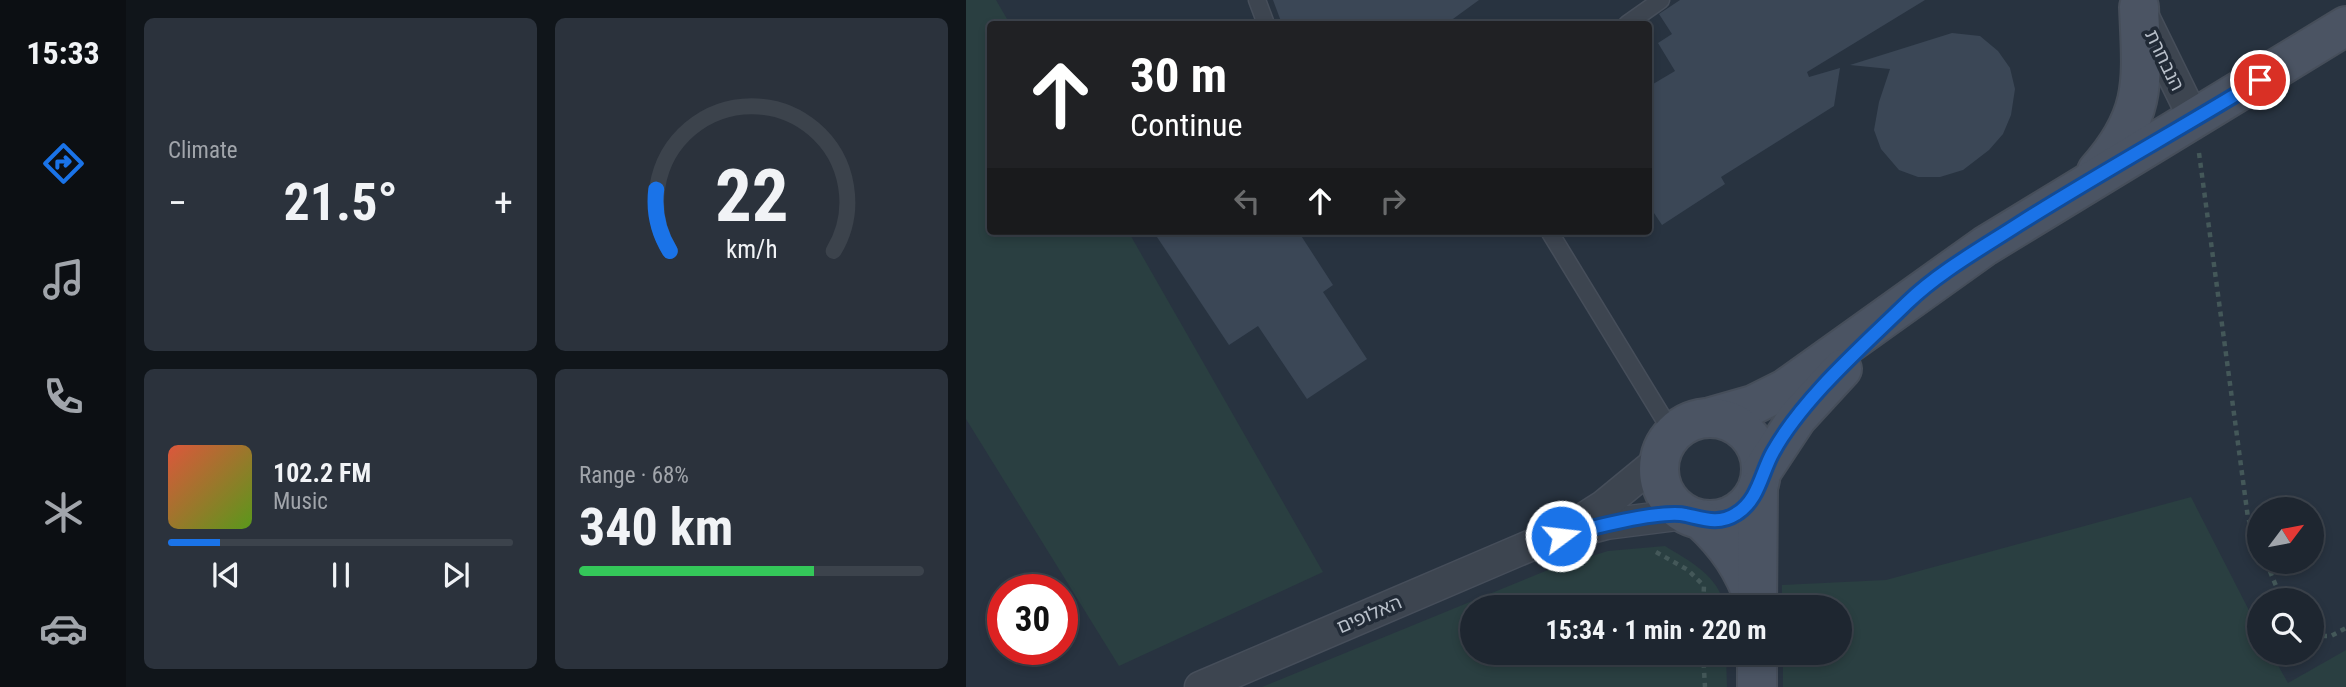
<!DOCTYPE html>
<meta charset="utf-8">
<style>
:root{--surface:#1e2630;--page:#2b323c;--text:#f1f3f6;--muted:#a1a5ab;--line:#3c434c;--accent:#1a73e8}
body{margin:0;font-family:"Roboto Condensed","Noto Sans Hebrew",sans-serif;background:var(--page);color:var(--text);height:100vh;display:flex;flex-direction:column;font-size:26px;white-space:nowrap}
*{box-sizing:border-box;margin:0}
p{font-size:23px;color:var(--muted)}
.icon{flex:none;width:38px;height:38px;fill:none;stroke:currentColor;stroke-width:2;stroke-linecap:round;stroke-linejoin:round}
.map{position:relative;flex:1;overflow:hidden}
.details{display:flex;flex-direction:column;gap:18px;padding:18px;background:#10151a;width:840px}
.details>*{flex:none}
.top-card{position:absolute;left:21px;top:21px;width:665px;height:214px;border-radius:7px;box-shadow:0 4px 10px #0003,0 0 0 2px var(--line);background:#202124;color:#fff;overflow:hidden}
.needle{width:46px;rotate:58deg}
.controls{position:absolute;left:1281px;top:497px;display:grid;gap:14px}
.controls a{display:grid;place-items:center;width:77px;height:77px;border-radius:50%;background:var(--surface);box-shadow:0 4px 10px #0003,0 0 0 2px var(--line);font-size:35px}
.speed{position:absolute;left:21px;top:574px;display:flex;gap:14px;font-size:35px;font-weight:700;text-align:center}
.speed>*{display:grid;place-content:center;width:91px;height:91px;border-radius:50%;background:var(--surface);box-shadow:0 4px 10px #0003,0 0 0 2px var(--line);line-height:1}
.speed .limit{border:10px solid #d22;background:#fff;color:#111}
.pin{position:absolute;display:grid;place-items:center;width:60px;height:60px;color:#fff;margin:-30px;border:4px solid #fff;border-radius:50%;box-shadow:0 2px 7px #0007}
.me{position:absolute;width:77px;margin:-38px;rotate:75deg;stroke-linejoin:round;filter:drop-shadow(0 0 5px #0008)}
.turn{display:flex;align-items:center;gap:24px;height:147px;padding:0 28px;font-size:32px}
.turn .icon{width:91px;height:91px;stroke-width:2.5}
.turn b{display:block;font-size:49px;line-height:60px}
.lanes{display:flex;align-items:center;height:66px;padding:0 28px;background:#0003;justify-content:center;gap:35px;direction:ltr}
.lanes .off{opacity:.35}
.big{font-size:52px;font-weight:700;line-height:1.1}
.details .card{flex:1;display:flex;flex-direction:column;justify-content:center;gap:10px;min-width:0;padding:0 24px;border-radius:10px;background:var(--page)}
.details .dial{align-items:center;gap:0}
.dial svg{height:182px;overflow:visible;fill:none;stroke:var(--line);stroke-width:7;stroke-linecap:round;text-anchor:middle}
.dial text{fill:var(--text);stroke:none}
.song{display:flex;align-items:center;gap:21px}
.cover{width:84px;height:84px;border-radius:10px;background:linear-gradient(135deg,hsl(10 70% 55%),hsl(90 70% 35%))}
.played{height:7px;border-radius:4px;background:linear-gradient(90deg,var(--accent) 15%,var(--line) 15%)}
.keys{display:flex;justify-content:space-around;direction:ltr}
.heat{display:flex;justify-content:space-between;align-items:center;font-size:38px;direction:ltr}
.charge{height:10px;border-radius:5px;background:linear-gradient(90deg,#34c759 68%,var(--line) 0)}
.details .tiles{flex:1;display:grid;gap:18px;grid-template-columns:repeat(2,1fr)}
.trip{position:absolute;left:494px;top:595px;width:392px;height:70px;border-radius:35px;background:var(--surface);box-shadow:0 4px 10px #0003,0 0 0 2px var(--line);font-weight:700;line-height:70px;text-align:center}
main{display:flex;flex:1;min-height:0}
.menu{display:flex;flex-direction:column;width:126px;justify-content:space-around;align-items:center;background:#0c0f13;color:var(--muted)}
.menu .icon{width:49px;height:49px}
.menu .current{color:var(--accent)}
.menu b{font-size:32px;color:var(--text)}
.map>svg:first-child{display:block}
</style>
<main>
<nav class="menu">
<b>15:33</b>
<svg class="icon current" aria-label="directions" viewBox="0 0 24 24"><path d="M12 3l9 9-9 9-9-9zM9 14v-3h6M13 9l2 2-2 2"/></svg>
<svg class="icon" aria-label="music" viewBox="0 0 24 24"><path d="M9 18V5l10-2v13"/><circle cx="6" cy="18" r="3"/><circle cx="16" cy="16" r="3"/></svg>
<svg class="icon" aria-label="phone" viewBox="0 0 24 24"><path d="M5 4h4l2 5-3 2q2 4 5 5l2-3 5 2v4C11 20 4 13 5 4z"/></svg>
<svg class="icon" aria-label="climate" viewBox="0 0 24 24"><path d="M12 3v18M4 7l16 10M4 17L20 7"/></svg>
<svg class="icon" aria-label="car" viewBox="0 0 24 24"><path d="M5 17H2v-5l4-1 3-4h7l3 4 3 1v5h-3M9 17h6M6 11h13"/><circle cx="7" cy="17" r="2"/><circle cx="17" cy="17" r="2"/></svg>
</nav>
<section class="details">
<div class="tiles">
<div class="card"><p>Climate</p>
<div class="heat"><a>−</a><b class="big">21.5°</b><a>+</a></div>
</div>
<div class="card dial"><svg viewBox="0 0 100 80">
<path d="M14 69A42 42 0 1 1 86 69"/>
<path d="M14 69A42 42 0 0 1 8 42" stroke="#1a73e8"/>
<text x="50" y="56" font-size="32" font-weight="700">22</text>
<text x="50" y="72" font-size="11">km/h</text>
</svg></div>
<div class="card">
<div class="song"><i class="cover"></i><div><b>102.2 FM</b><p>Music</p></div></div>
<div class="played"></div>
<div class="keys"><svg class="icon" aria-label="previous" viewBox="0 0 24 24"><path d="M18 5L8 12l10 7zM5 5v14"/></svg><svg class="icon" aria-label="pause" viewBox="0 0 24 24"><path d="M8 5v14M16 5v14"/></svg><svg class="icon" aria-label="next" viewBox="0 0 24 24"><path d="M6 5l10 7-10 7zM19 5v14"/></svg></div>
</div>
<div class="card"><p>Range · 68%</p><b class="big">340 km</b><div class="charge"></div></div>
</div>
</section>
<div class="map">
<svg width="1380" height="687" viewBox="0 0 1380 687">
<rect width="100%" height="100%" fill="#283340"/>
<g fill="#2a3f41">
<polygon points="0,0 30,0 44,24 24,24 24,231 162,231 357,572 153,666 0,419"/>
<polygon points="1225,497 1293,630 1293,653 1305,653 1322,683 1380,650 1380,687 817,687 817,653 873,653 873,607 816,607 816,585 920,580"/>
<path d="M699,546c23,14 56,31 59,61h-252v46h254l1,34h-465l291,-119 55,-17z"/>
</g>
<g fill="#3b4756">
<polygon points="307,0 513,0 480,24 316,24"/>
<polygon points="714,0 959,0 841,72 843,77 874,68 868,106 755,177 759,184 696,225 682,204 682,87 709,71 692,43 706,34 693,14"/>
<polygon points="986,33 1014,36 1032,51 1044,68 1049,89 1045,115 1037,134 1023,150 997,170 974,177 952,177 933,170 915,149 908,130 913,102 924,69 884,65"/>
<polygon points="187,231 332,231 367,285 357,292 401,359 341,399 292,326 263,345"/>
</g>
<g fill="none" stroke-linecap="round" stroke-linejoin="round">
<g stroke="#464e5a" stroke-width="19">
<g id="lane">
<polyline points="291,0 300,24"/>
<polyline points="661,24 695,0"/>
<polyline points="583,231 707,434"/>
</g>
</g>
<g stroke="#464e5a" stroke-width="33">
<g id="street">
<polyline points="1176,13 1229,121"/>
<polyline points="610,532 640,524 719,514"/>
<polyline points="234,687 596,532 637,506 693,460"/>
</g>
</g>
<g stroke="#464e5a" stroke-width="42">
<g id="secondary">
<path d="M1131,171c51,-57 45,-92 42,-164"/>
<polyline points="745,417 787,405 819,389 1019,246 1380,26"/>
<circle cx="744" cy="469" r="51"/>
<polyline points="796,471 831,418 876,369"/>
<path d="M735,520c26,24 43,49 54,82"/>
<polyline points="791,607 792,489"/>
<polyline points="791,653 791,687"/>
</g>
</g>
<g stroke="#445859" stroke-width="4.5" stroke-dasharray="5 5" stroke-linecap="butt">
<polyline points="1233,153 1282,518 1293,545"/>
<polyline points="690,552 722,570 738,586 737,607"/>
<polyline points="1300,562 1316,600"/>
<polyline points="1346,636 1365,636 1380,628"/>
<polyline points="737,653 739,687"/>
</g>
<use href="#lane" stroke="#3d4550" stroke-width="16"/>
<use href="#street" stroke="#3d4550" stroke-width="30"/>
<use href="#secondary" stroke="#4b5463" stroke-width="38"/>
</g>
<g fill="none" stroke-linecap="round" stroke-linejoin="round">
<g stroke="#114b97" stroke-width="18">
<path id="route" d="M595,536c25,-7 101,-27 125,-21 18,4 33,10 50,-1 23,-14 25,-41 37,-62 30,-54 90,-106 134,-149 32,-31 75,-55 112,-79 79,-50 161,-95 241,-144"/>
</g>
<use href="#route" stroke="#1a73e8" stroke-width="12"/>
</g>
<g text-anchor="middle" stroke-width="7" stroke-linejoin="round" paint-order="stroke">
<g font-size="19" fill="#b9c0ca" stroke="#212a36">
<text transform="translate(1199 60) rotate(64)" y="7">הנבחרת</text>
<text transform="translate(403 614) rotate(-23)" y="7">האלופים</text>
</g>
</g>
</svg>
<div class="controls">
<a><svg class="needle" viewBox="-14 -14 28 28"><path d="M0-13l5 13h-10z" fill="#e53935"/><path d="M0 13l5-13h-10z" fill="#a1a5ab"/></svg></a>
<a><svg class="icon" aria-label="search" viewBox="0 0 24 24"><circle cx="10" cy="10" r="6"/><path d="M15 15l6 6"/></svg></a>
</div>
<div class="speed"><div class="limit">30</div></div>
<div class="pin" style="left:1294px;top:80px;background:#d93025"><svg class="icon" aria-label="arrive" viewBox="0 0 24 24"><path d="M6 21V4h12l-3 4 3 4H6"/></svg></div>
<svg class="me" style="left:595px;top:536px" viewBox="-20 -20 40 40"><circle r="17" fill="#1a73e8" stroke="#fff" stroke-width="3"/><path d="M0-11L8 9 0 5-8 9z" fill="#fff"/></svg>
<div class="trip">15:34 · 1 min · 220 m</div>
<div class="top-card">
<div class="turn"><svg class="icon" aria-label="ahead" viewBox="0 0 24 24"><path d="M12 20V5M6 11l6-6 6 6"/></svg><div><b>30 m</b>Continue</div></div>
<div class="lanes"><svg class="icon off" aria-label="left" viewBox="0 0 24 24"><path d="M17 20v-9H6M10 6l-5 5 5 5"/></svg><svg class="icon" aria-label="ahead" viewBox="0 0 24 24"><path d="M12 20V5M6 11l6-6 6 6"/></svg><svg class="icon off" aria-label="right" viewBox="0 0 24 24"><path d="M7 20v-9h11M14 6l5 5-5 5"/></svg></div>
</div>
</div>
</main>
